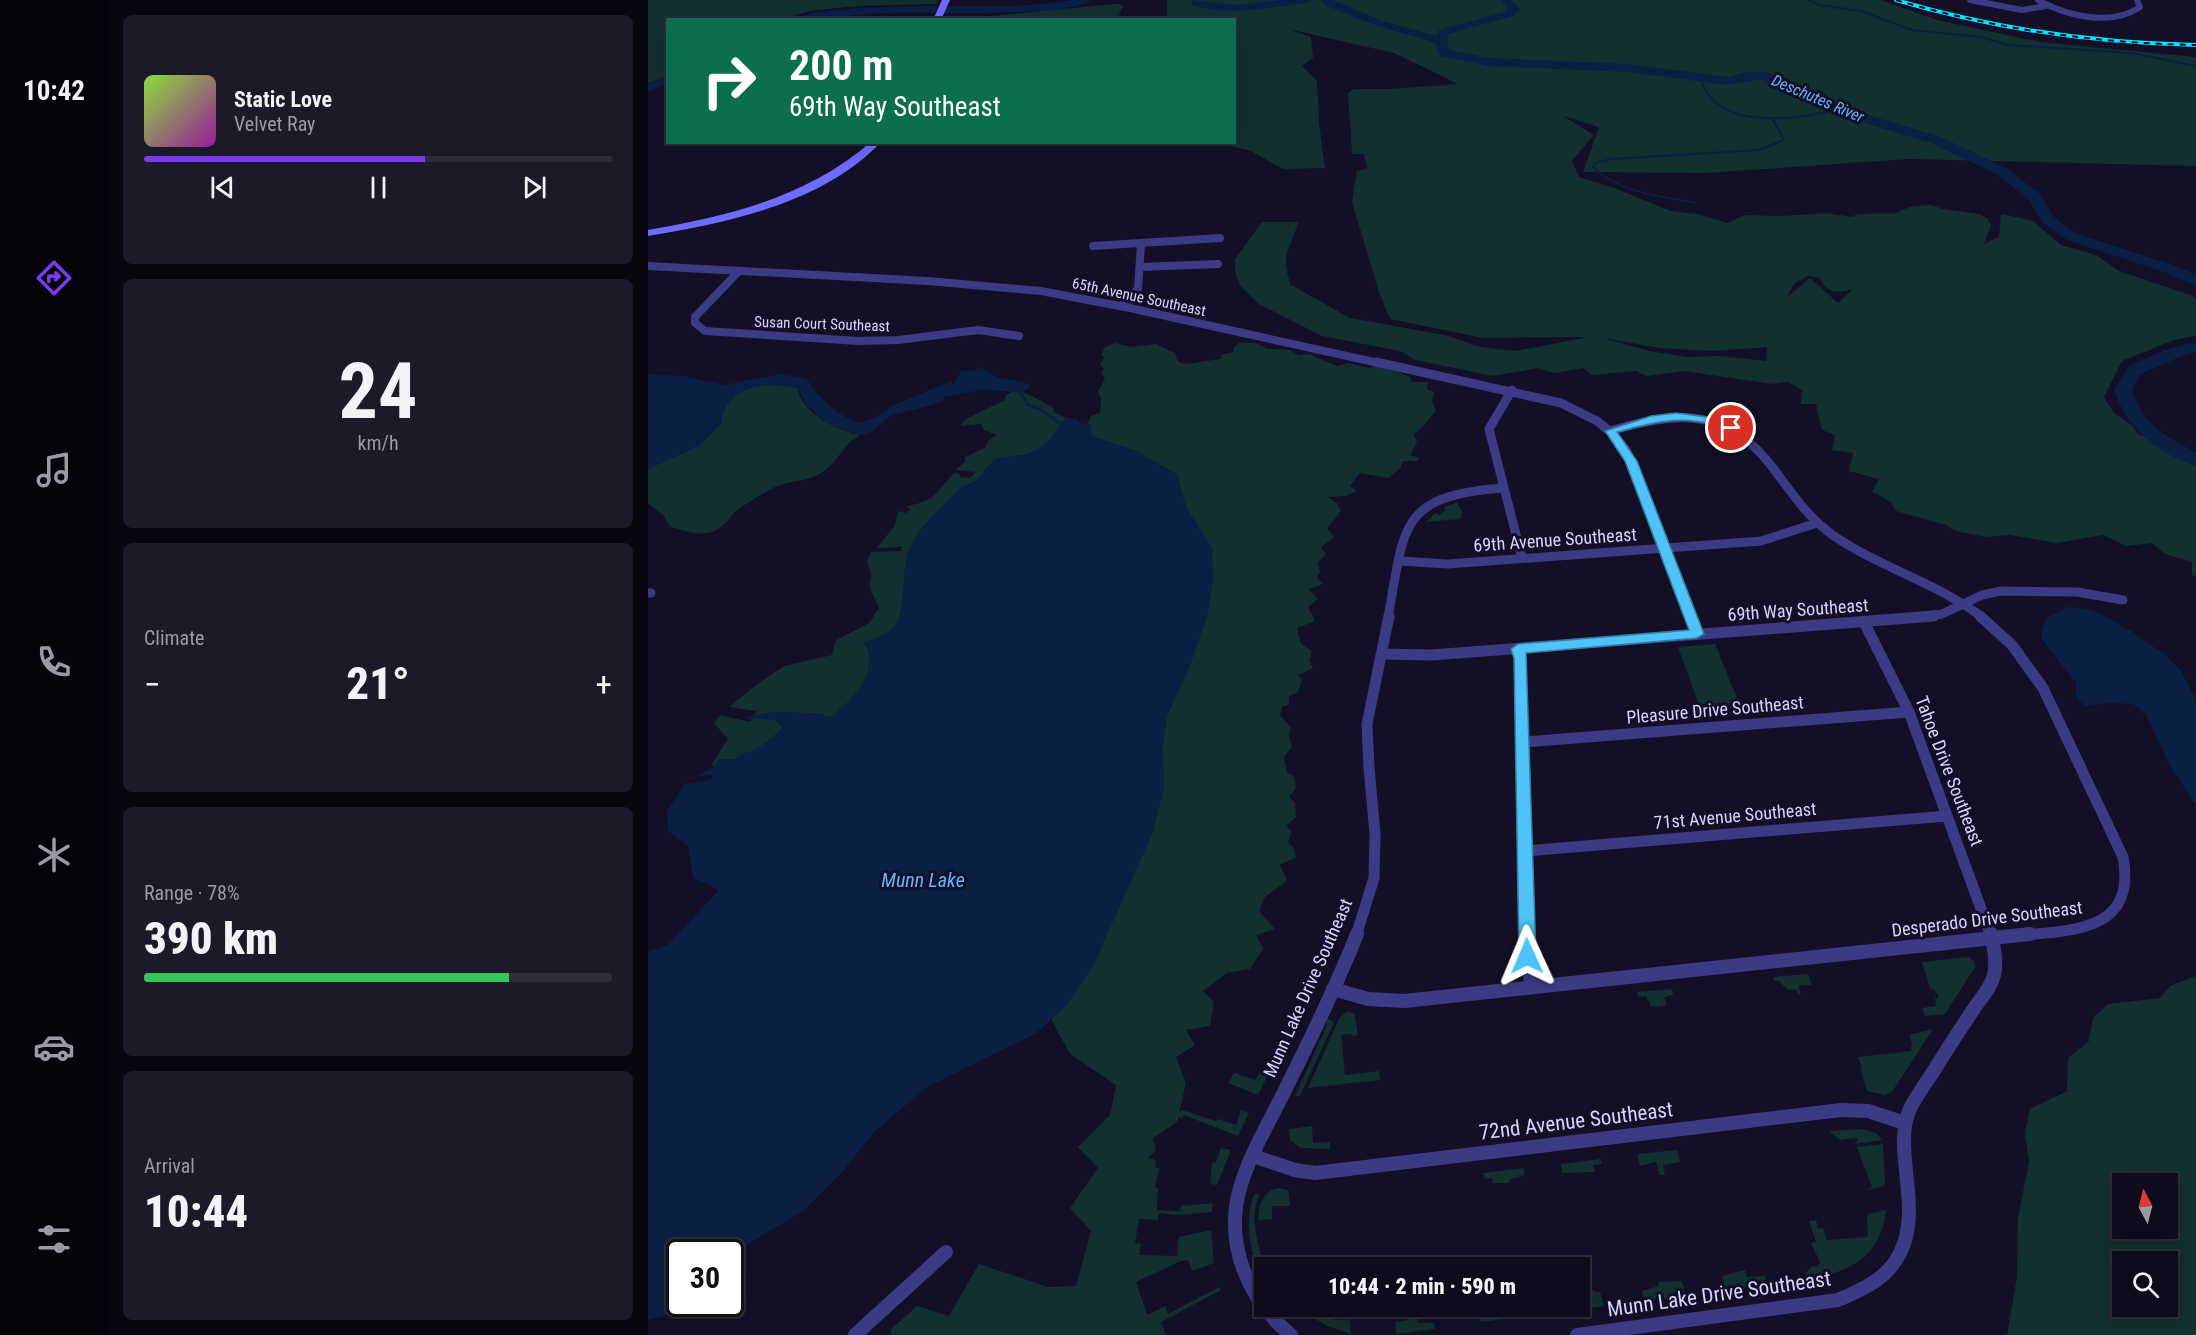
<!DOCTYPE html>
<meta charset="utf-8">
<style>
:root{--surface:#0e0b1c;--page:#1c1929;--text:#f1f3f6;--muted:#9b9ba3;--line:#2e2b3b;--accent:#7c3aed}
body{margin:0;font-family:"Roboto Condensed",sans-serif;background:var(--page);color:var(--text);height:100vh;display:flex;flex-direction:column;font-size:22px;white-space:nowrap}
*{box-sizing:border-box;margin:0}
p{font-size:20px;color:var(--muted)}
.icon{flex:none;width:33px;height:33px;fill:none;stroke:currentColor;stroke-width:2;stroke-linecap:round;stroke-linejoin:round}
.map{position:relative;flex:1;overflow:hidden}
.side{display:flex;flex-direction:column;gap:15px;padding:15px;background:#08060f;width:540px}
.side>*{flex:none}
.guide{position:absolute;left:18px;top:18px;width:570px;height:126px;border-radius:0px;box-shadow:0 6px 24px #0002,0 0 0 2px var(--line);background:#0b6e4f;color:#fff;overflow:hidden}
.needle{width:39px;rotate:353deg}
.controls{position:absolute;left:1464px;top:1173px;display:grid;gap:12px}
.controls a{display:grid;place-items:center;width:66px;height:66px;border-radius:0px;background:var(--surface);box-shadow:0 6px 24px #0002,0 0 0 2px var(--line);font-size:30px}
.speed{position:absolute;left:18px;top:1239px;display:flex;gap:12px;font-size:30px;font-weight:700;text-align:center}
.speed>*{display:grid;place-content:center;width:78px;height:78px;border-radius:50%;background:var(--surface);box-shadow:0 6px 24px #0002,0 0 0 2px var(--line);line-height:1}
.speed .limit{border:3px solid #111;border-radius:9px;background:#fff;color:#111}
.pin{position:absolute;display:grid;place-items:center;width:51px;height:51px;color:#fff;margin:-26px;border:3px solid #fff;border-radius:50%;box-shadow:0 2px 6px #0007}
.me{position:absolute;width:66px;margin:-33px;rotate:359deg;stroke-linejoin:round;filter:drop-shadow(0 0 4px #0008)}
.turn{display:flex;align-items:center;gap:21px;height:126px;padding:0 24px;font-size:27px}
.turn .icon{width:78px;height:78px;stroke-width:2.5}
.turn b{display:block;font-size:42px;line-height:51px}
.big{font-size:45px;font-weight:800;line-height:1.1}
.side .card{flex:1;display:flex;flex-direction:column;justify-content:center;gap:9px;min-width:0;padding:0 21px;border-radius:9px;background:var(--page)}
.side .dial{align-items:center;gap:0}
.dial b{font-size:78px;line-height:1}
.song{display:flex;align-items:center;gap:18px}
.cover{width:72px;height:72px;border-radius:9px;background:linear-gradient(135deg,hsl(90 70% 55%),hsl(300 70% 35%))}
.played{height:6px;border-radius:3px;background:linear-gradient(90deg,var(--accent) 60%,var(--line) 60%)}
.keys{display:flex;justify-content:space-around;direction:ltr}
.heat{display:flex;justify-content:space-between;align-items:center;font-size:33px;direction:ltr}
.charge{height:9px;border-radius:4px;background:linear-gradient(90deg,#34c759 78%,var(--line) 0)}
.trip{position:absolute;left:606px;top:1257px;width:336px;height:60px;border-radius:0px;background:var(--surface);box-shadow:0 6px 24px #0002,0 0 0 2px var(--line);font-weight:800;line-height:60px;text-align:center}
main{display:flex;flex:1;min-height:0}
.tab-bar{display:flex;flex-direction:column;width:108px;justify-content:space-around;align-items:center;background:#06040b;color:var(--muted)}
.tab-bar .icon{width:42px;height:42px}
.tab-bar .on{color:var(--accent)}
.tab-bar b{font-size:27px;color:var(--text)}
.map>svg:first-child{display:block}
</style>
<main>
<nav class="tab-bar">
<b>10:42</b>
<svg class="icon on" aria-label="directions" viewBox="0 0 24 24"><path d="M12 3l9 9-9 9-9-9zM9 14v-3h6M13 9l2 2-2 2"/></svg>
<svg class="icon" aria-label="music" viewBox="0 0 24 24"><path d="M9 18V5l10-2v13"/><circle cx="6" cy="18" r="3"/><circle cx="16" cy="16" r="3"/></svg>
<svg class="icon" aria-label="phone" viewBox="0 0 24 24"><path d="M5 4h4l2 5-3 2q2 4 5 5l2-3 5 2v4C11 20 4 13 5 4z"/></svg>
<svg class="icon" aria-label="climate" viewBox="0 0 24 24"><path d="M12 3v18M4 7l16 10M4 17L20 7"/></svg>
<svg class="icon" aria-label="car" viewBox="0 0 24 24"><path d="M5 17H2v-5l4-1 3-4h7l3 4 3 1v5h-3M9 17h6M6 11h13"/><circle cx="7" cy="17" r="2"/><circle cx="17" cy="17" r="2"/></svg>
<svg class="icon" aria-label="filters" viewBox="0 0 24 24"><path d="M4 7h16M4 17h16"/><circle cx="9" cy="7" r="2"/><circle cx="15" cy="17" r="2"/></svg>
</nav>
<section class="side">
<div class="card">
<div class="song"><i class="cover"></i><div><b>Static Love</b><p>Velvet Ray</p></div></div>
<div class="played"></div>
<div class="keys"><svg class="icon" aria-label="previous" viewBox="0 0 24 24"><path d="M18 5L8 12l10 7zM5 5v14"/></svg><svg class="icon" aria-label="pause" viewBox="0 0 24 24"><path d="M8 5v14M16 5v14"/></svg><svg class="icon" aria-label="next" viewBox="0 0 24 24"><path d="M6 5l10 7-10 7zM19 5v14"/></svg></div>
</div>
<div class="card dial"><b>24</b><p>km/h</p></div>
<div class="card"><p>Climate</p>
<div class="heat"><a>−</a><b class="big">21°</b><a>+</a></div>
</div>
<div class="card"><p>Range · 78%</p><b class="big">390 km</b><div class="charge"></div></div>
<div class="card"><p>Arrival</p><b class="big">10:44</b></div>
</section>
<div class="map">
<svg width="1548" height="1335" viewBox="0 0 1548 1335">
<rect width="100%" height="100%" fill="#130f26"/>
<g fill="#12302f" fill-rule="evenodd">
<polygon points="0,0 289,0 288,4 209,6 162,11 136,19 20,20 19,76 0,83"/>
<path d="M519,0h714l56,20 103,22 156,15v109l-287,-7 -203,14 -123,-1 16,-45 -36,-11 31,19 -22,26 7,16 35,11 57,23 27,3 29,9 19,-8 37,1 44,-3 25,4 5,-3 39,-1 16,-7 19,-1 12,4 37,5 7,4 4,8 -7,18 15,-7 2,-23 32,7 28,24 35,10 23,16 74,25 3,3v37l-22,4 -52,21 -18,36 10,16 20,14 3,7 17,6 8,10 34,16v110l-4,-1v-13l-27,-8 -13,-11 -26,3 -23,-11 -46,8 -47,-8 -24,2 -30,-6 -10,-6 -50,-14 -5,-9 -19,-10 7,-13 -30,-8 4,-18 -21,-3 3,-15 -13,-5 -6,-26h-15l1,-14 -14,-8 -16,2 -88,-13 -37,5 -11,-5 -45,4 -7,-7 -30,5 -16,-5 -45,8 -77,-16 -16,-9 -78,-15 -63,-32 -19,-19 -5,-13v-13l27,-37h36c-7,29 -19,30 -7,63l59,33 95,17 35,12 36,4 72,-14 -105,1 -93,-19 -11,-27 -27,-90 5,-31 10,-2 -3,-15h-12l-4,-61 6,-4h36l68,-5 -64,-31 -106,-24 23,8 2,21 -11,8 15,15 2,42 6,45 -42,1 -32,-18 -21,-5 -99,-3 103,-1v-122l-67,-1zM1159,276l13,2c6,17 20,15 33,11l-15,14 -28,-25 -24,20 9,-15zM955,338l57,10 54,3 53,-4 -1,14 -44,-5 -36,1 -37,-6z"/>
<polygon points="465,4 472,4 475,7 471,14 473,18 302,19 307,16 343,16"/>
<path d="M467,343l17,4 24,-3 19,9 3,9 8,2 34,-5 1,-4 12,-3 1,-5 5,-4h17l12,6 21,1 10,5 10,-1 28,12 12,-3 18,5 14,-3 29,12 2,5h16l-1,7 8,4 -3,7 4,11c-8,8 -13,17 -22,23l3,8 -7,13 9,3 -2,3h-15l-1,6 -12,11 -29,-5 -10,13 7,5 -11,5 -19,1 10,6 4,8 -14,18 8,8 -14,10 5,7 -9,9 3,9 -3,5 6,7 -14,5 9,10 -10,8 7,14 -18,7 4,16 11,7 -3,9 4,8 -15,7 4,5 -4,12 -9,4v9l-7,2 -2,8 11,13 -2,8 3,11 -8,10 3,15 7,4 2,12 -7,9 6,6 1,14 -10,9 6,5 -4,11 6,6 2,10 -16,6 7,17 -22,16 -6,14 16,18 -19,6 7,14 -13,20 -23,4 -24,18 11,11 -4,24 -24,4 9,15 -19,12 10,26 -7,30 3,-3 34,11 2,-2 18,6 5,-15 8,3 -11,23 -54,-21 -3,4 -2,-3 -2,6 -24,16 3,12 -8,8 8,2 -1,7 4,1 -4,20h3l-1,22 23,1 1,-5 32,-3 -1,9 -35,3 -18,-2 -1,7 -19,-1 -4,24 6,1 -2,11 38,1 2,-19 32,-7 3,33 -19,7h-3l-4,-10 -7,1 -45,21 11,33 18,-9 3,8 51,-27 2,3 -60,32 5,13h-274l-2,-5 27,-24 32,10 30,-52 69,23 28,-1 15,-55 -21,-23 28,-40 -20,-21 32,-32 6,-30 -46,-31 -19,-35 14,-13 99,-219 -2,-40 5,-32 23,-50 17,-50 6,-38 -9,-41 -18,-28 -9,-33 -41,-24 -45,-15v-10l-4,-2 4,-8 9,-3 1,-14 -3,-7 7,-14 -4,-5 3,-4 -4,-5 4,-6 -3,-3 3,-7z"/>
<path d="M122,383l27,5c7,27 39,42 63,47 -17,10 -21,25 -36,36 -14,11 -33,9 -49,16 -5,2 -36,21 -39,24 -8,8 -13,18 -25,21 -14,4 -27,-2 -41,-5l-6,-11 -16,-13v-34l52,-24 13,-14 18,-34 9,-7z"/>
<path d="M368,390c13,3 24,11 37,17l1,5 12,6 -20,26 -13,8 -9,3 -29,4 -21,24 -11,3c-17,18 -42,38 -52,60 -17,39 10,86 -48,96 24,27 -12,58 -31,75l-20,-4 -36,7 7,8c-10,9 -20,19 -33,24 -6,2 -9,1 -14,7h-16l-6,8 -2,-3 16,-25 -14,-16 6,-8 30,7 7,-11 -28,-4 27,-22 28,-19 48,-11 3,-14 34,-18 10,-15 -10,-22 2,-11 -4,-14 4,-9 30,-1 1,-4 -25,1 18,-23 3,-14 8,2 4,-4 -4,-3c31,-5 28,-12 48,-33l6,1v3l10,1 6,-6 -21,-2 10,-8v-5l20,-9 4,-8 8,-5 -13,-5 -3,-6 -21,2 6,-7 39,-19 1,-5z"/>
<polygon points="809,502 814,512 812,519 778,522 787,513 791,515 798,510 795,508"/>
<polygon points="1067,644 1095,713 1055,716 1030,647"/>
<polygon points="1320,957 1326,961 1327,967 1297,1014 1277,1016 1274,1008 1288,1006 1287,998 1291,998 1287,990 1282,988 1274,962"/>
<path d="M1548,973v362h-189l10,-58 1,-59 11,-56 -4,-29 5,-24 37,-18 1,-33 21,-17 4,-23 15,-14 52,-6 10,-12 25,-10zM1474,1184h46v44h-46zM1474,1262h46v44h-46z"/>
<polygon points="1160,974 1164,985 1150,986 1153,994 1150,994 1148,989 1140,990 1131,981 1127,981 1125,977"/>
<polygon points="1024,989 1025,995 1016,997 1019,1005 1003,1007 998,996 990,997 989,992"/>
<polygon points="699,1012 706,1013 710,1034 705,1037 704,1034 693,1035 697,1075 731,1071 732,1080 660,1088 692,1017"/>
<polygon points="679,1018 686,1022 652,1096 647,1096 679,1025"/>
<polygon points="1285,1029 1244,1092 1237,1095 1219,1091 1212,1068 1214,1067 1210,1057 1263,1051 1264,1043 1261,1035"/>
<polygon points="615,1067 623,1069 610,1095 580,1083 586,1073 607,1080"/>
<polygon points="664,1126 665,1143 682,1142 682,1149 653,1148 642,1140 641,1129"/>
<polygon points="1215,1129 1230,1134 1234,1140 1207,1144 1210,1140 1208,1138 1192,1140 1181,1131"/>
<polygon points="1235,1144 1237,1186 1219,1190 1224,1187 1209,1147"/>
<polygon points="573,1148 583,1150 569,1185 562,1184 564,1163 568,1162"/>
<polygon points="1029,1150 1032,1162 1015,1165 1017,1175 1012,1175 1008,1162 992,1166 989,1154"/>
<polygon points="952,1159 954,1164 945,1165 947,1172 914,1173 913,1164"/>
<polygon points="876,1168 876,1175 861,1180 861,1183 845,1183 844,1178 837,1179 835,1173"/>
<path d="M632,1188l8,2 2,16h-18v13l-14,1c1,-15 4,-30 22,-32z"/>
<path d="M607,1193l4,2c-13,30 6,57 5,86 -14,-24 -21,-62 -9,-88z"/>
<path d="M1238,1210c-4,45 -37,64 -79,69l-2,-5 6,-7 7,-1 2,-4 -9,-19 5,-1 -7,-21 7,-1 2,9 5,-1 4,12 40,-3c3,-8 -2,-15 1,-23z"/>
<polygon points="1097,1270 1099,1277 1117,1276 1120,1285 1078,1290 1074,1276"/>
<polygon points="1034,1281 1038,1296 997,1301 994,1291 1011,1286 1011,1282"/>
<polygon points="946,1290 947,1292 952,1292 956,1306 914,1312 913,1307 932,1306 932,1291"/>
<polygon points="834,1306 872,1307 873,1317 832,1322 830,1308"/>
<polygon points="649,1307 684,1307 684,1317 687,1320 702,1319 703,1334 679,1326"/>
<polygon points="768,1310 770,1323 786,1323 787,1329 748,1334 747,1322 759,1320 762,1311"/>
</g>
<g fill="#0a1f44">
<path d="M334,367c11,14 30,11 47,17v4l-7,4 -42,-2 -35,7 -6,6 -47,12 -21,17 -11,3 -36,-13 -18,-18 -9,-16c-33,-6 -61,-5 -77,29l3,5 -23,23 -52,24v-95l35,2 41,9 57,-11 26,5c11,19 31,37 52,44l16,-5 17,-12 59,-25 1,4 3,-1 -1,-3 8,-10h10z"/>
<path d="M418,418l10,1 4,4 11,2v11l45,15 41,24 9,32 26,41 1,29 -6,38 -17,50 -23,50 -5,32 2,40 -11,45 -60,134 -27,40 -31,28 -108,53 -53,45 -30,38 -41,41 -55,33 -17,19 -1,-11h-50v52h3l-19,12 -16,4v-369l20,-6 51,-55 -26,-12 -5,-32 -20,-15 -1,-20 18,-27 26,-4 2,-5 -17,1 18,-9 6,-8h16c5,-6 7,-5 14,-7 12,-5 23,-15 33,-24l-7,-8 -33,-2c31,-9 57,-7 89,-1 22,-19 40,-36 37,-68l-7,-7c59,-9 32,-57 49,-96 10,-22 35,-42 52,-60l11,-3 21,-24 29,-4 9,-3 13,-8z"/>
<polygon points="1420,607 1445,610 1483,631 1516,654 1533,671 1548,700 1548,806 1520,762 1498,714 1485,704 1463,703 1437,706 1428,697 1428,683 1394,639 1394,630 1398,618"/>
</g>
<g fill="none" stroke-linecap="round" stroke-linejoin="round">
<g stroke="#0a1f44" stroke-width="2">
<polyline points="1161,0 1171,5 1213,11 1264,30 1333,37 1360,45 1484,53 1548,66"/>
<path d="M1052,77c2,5 4,12 8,17 25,35 93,24 129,16"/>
<path d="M1047,203c-34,-7 -76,-10 -102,-36l2,-4 16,-4 148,-9 25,-10 -12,-22"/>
</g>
<polyline stroke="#0a1f44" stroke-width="3" points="371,391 380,405 392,409 413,424"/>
<g fill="#0a1f44" fill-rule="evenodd">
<path d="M424,0h19c-22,19 -168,11 -205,13 -30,1 -61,7 -91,7 10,-8 31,-9 44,-10 77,-9 156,3 233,-10z"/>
<path d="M543,0l46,5 42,-5h33l-5,3c-40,4 -76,14 -115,2z"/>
<polygon points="672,0 685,0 732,20 788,36 791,30 857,12 860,9 852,0 863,0 872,9 865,16 800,34 799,41 801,50 841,58 979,64 1080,77 1099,72 1119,72 1194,107 1293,137 1358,168 1391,193 1406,217 1429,234 1528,266 1548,275 1548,286 1516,272 1419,240 1395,223 1380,199 1348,174 1283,143 1184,113 1113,79 1080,85 979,72 841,66 792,56 788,43 724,24 679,6"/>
<polygon points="20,76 20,84 0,91 0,83"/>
<path d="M1548,342v10l-19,6 -36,16 -9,15c11,36 32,47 64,63v13c-38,-10 -71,-38 -82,-76l15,-23 36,-16z"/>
</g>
<g stroke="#3d3a85" stroke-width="6">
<polyline points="1322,0 1374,10 1398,6"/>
<path d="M1390,0c29,16 73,27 102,7l-3,-7"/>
</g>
<g stroke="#3d3a85" stroke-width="8">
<polyline points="445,246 572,238"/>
<polyline points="0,266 280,281 393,291 482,308 735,364"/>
<polyline points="492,267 570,264"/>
<polyline points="91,271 47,317 47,323 57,331 210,341 250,340 330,330 371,336"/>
<polyline points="473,306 490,289 493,244"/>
</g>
<g stroke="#3d3a85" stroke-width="9">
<polyline points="728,362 913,403 949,421 965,434 978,450 1043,617"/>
<polyline points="864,390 841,429 874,558"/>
<path d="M962,431c68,-20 117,-24 163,37 19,25 35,50 61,68 47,32 103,47 148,81"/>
<polyline points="752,561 800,564 1113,541 1169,523"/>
<polyline points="0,593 3,593"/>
<path d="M740,617c17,-91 10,-121 115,-129"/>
<polyline points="1267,617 1294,614 1334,595 1353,591 1429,592 1475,600"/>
</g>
<g stroke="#3d3a85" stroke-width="11">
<polyline points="1042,616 1049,634"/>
<path d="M1332,616l32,29 31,43 80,169c14,76 -53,73 -107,79"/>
<polyline points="1216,622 1261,712 1343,936"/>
<polyline points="870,649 873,658 879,936"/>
<polyline points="734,654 784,655 1286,616"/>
<polyline points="875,742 1261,712"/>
<polyline points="877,851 1299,816"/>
<polyline points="708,936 726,878 727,834 721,768 719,724 741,616"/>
</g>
<g stroke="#3d3a85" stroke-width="14">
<polyline points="879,934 883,986"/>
<polyline points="685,989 720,999 756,1001 1382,934"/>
<polyline points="605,1156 647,1170 667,1173 1193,1110 1220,1111 1257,1123"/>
<polyline points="207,1335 298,1252"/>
<path d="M643,1335c-43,-35 -67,-91 -51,-147 10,-35 30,-67 46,-100 25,-50 50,-101 71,-154"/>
<path d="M929,1335l261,-35c26,-11 51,-22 63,-49 21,-44 -8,-101 8,-140 6,-14 16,-26 24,-39 13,-21 26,-41 40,-62 7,-11 18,-22 21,-35 3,-13 0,-27 -3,-41"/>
</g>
<g fill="#6f6bff" fill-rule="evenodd">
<polygon points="294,0 302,0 293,20 285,20"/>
<path d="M223,142h10c-59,62 -152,80 -233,94v-6c81,-14 159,-33 223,-88z"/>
</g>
<g stroke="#00e5ff" stroke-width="4">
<path id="rail" d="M1248,0c99,29 197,43 300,45"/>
</g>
<use href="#rail" stroke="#130f26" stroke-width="2" stroke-dasharray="6" stroke-linecap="butt"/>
</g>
<path fill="#4fc3f7" stroke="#337fa1" stroke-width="1.5" d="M1028,413l39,5 22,10 -6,4c-7,-2 -14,-6 -22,-8 -31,-9 -61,0 -92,8l20,29 67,173 -7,4 -171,15 10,303 -3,5 -6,2 -5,-2 -3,-5 -5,-298 -3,-9 7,-5 171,-14 -64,-169 -20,-30 46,-15z"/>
<g text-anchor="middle" stroke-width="6" stroke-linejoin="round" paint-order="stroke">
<g font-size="15" fill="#d9d4ff" stroke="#130f26">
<text transform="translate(491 297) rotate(12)" y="5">65th Avenue Southeast</text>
<text transform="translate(174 324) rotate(2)" y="5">Susan Court Southeast</text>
</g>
<g font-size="16" font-style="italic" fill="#62b6ff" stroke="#130f26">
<text transform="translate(1170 98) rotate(23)" y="6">Deschutes River</text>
</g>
<g font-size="18" fill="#d9d4ff" stroke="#130f26">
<text transform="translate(907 540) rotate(-4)" y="6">69th Avenue Southeast</text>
<text transform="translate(1150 610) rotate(-4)" y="6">69th Way Southeast</text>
<text transform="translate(1067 710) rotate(-5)" y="6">Pleasure Drive Southeast</text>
<text transform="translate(1301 771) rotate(69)" y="6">Tahoe Drive Southeast</text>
<text transform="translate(1087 816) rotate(-5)" y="6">71st Avenue Southeast</text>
<text transform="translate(1339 919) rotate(-7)" y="6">Desperado Drive Southeast</text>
<text transform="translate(660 988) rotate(-66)" y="6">Munn Lake Drive Southeast</text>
</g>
<g font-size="20" font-style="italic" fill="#62b6ff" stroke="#130f26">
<text x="275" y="887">Munn Lake</text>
</g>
<g font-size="21" fill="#d9d4ff" stroke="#130f26">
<text transform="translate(928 1121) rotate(-7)" y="7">72nd Avenue Southeast</text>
<text transform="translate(1071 1294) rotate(-8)" y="7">Munn Lake Drive Southeast</text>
</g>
</g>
</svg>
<div class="controls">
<a><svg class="needle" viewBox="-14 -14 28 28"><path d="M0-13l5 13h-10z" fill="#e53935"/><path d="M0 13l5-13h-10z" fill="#9b9ba3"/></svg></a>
<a><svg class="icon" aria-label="search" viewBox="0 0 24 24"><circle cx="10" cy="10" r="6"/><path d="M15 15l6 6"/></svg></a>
</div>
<div class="speed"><div class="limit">30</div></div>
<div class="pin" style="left:1083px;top:428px;background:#d93025"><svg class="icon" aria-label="arrive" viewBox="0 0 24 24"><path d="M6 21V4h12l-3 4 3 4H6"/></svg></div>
<svg class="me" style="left:879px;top:956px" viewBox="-20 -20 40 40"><path d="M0-17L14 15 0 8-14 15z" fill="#4fc3f7" stroke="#fff" stroke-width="4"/></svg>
<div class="trip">10:44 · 2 min · 590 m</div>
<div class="guide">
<div class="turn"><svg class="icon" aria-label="right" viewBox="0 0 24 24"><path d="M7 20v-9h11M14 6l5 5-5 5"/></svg><div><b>200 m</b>69th Way Southeast</div></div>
</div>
</div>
</main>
